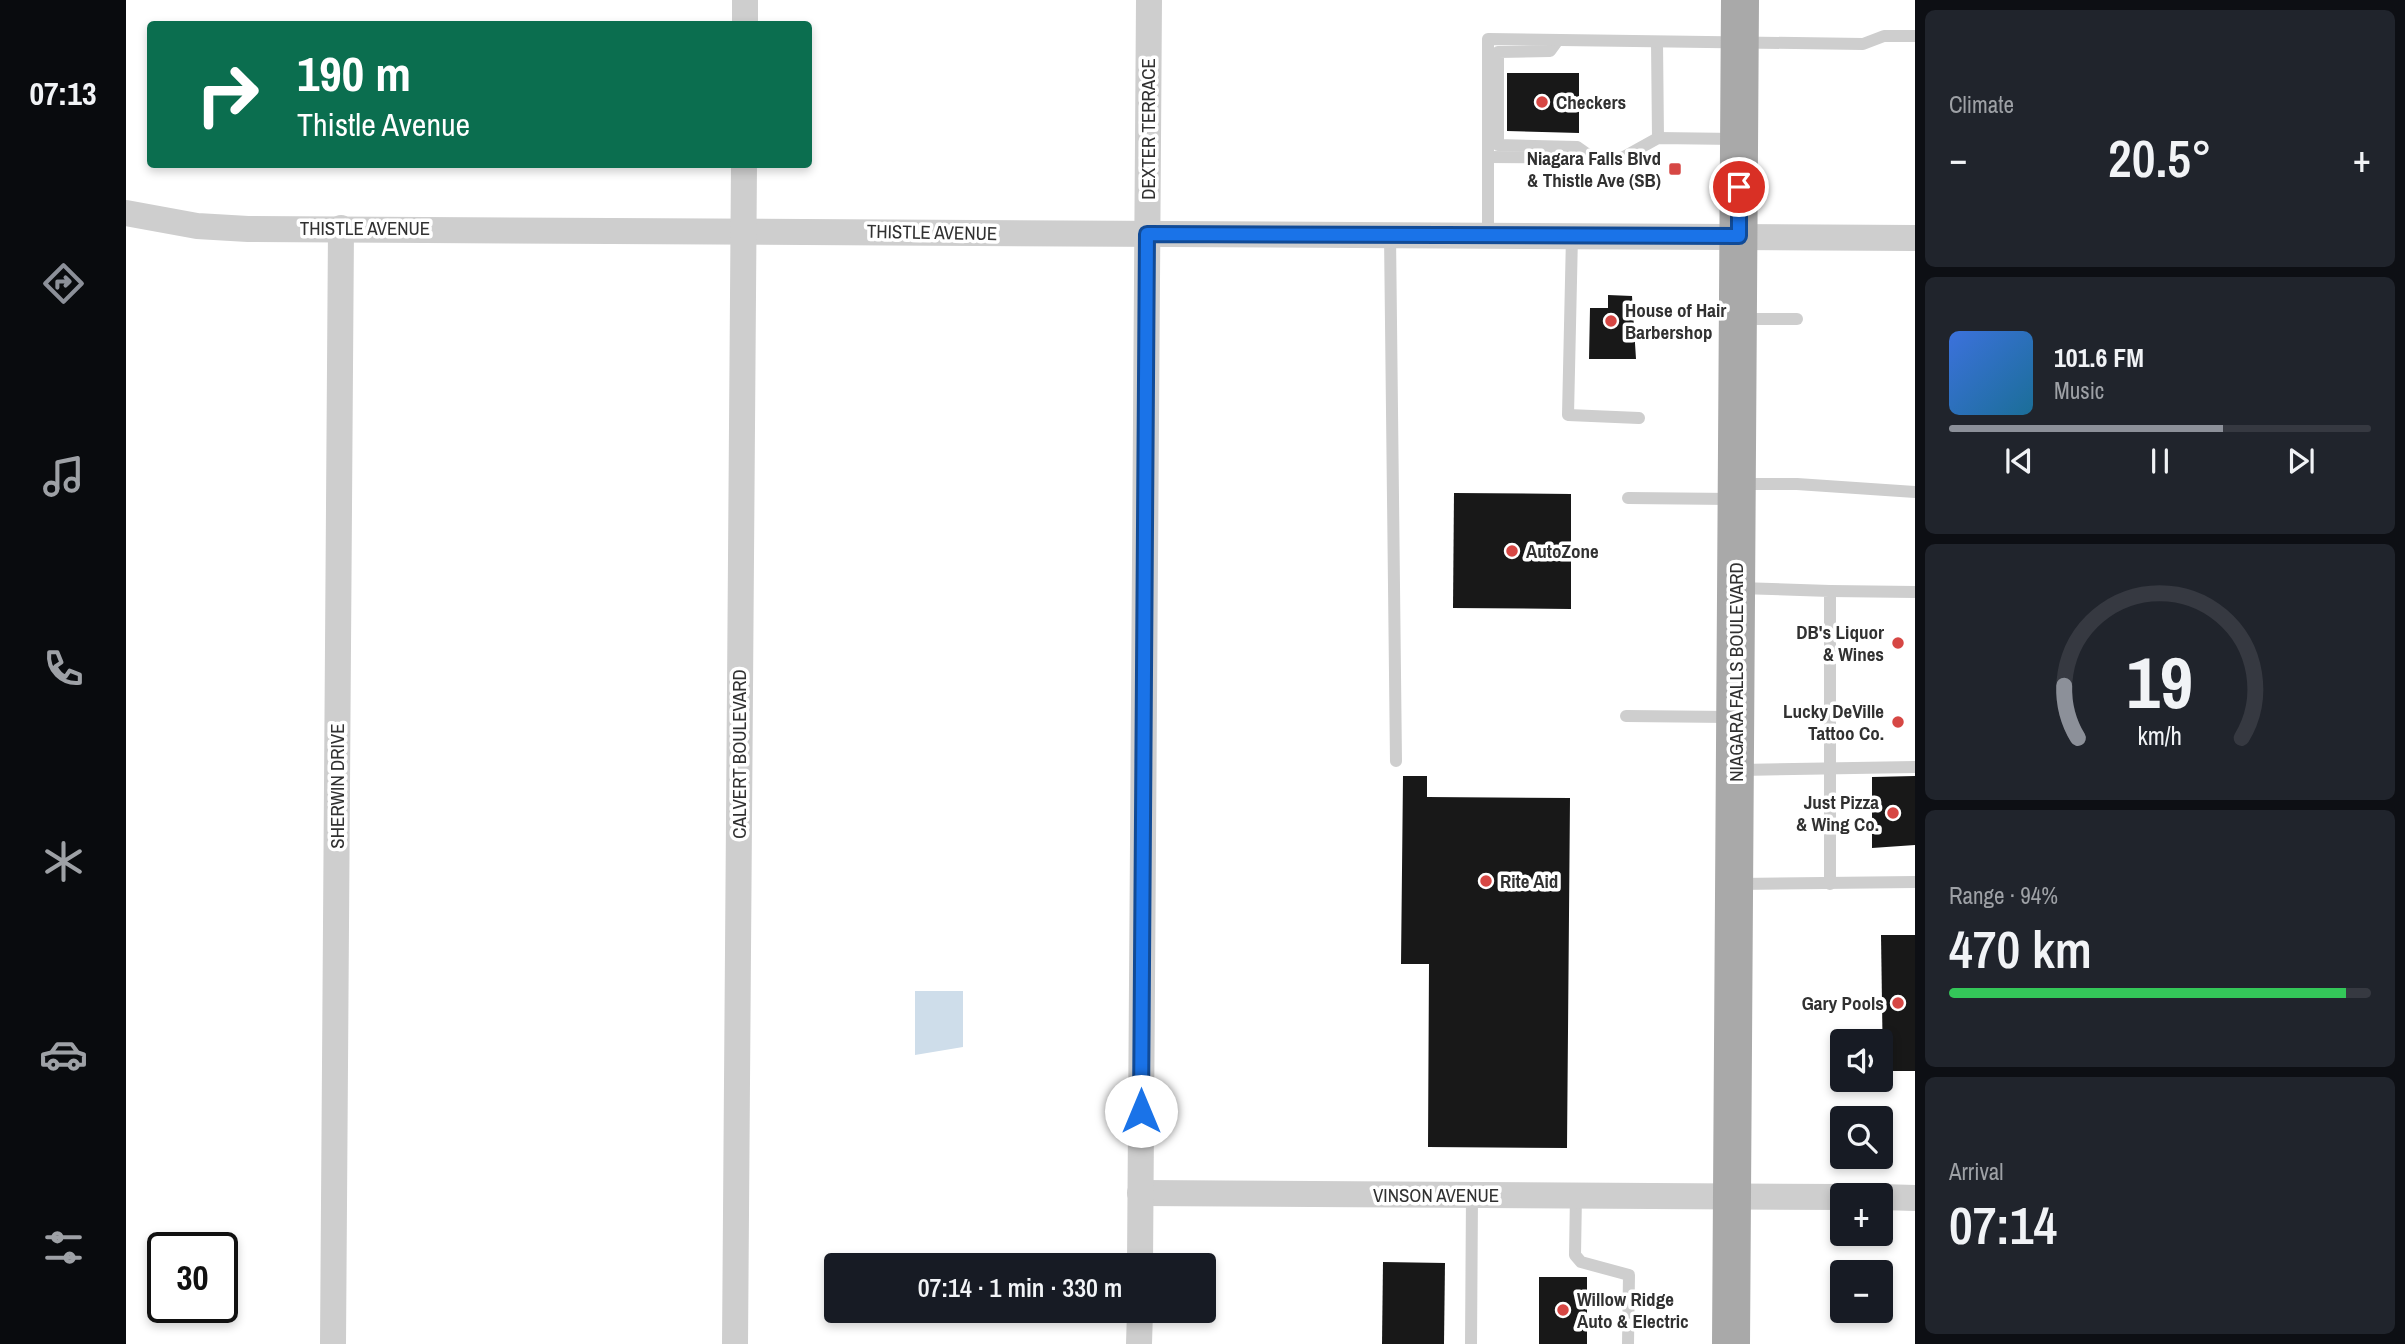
<!DOCTYPE html>
<meta charset="utf-8">
<style>
:root{--surface:#171b24;--page:#20242c;--text:#f1f3f6;--muted:#9ea1a6;--line:#363941;--accent:#8c9099}
body{margin:0;font-family:"Archivo Narrow",sans-serif;background:var(--page);color:var(--text);height:100vh;display:flex;flex-direction:column;font-size:26px;white-space:nowrap}
*{box-sizing:border-box;margin:0}
p{font-size:23px;color:var(--muted)}
.icon{flex:none;width:38px;height:38px;fill:none;stroke:currentColor;stroke-width:2;stroke-linecap:round;stroke-linejoin:round}
.map{position:relative;flex:1;overflow:hidden}
.drawer{display:flex;flex-direction:column;gap:10px;padding:10px;background:#0d0f14;width:490px}
.drawer>*{flex:none}
.banner{position:absolute;left:21px;top:21px;width:665px;height:147px;border-radius:7px;box-shadow:0 4px 10px #0003;background:#0b6e4f;color:#fff;overflow:hidden}
.tools{position:absolute;left:1704px;top:1029px;display:grid;gap:14px}
.tools a{display:grid;place-items:center;width:63px;height:63px;border-radius:7px;background:var(--surface);box-shadow:0 4px 10px #0003;font-size:35px}
.speed{position:absolute;left:21px;top:1232px;display:flex;gap:14px;font-size:35px;font-weight:700;text-align:center}
.speed>*{display:grid;place-content:center;width:91px;height:91px;border-radius:50%;background:var(--surface);box-shadow:0 4px 10px #0003;line-height:1}
.speed .limit{border:4px solid #111;border-radius:10px;background:#fff;color:#111}
.pin{position:absolute;display:grid;place-items:center;width:60px;height:60px;color:#fff;margin:-30px;border:4px solid #fff;border-radius:50%;box-shadow:0 2px 7px #0007}
.me{position:absolute;width:77px;margin:-38px;rotate:0deg;stroke-linejoin:round;filter:drop-shadow(0 0 5px #0008)}
.turn{display:flex;align-items:center;gap:24px;height:147px;padding:0 35px;font-size:32px}
.turn .icon{width:91px;height:91px;stroke-width:2.5}
.turn b{display:block;font-size:49px;line-height:60px}
.big{font-size:52px;font-weight:600;line-height:1.1}
.drawer .tile{flex:1;display:flex;flex-direction:column;justify-content:center;gap:10px;min-width:0;padding:0 24px;border-radius:10px;background:var(--page)}
.drawer .dial{align-items:center;gap:0}
.dial svg{height:182px;overflow:visible;fill:none;stroke:var(--line);stroke-width:7;stroke-linecap:round;text-anchor:middle}
.dial text{fill:var(--text);stroke:none}
.song{display:flex;align-items:center;gap:21px}
.cover{width:84px;height:84px;border-radius:10px;background:linear-gradient(135deg,hsl(220 70% 55%),hsl(200 70% 35%))}
.played{height:7px;border-radius:4px;background:linear-gradient(90deg,var(--accent) 65%,var(--line) 65%)}
.keys{display:flex;justify-content:space-around;direction:ltr}
.heat{display:flex;justify-content:space-between;align-items:center;font-size:38px;direction:ltr}
.charge{height:10px;border-radius:5px;background:linear-gradient(90deg,#34c759 94%,var(--line) 0)}
.trip{position:absolute;left:698px;top:1253px;width:392px;height:70px;border-radius:7px;background:var(--surface);box-shadow:0 4px 10px #0003;font-weight:600;line-height:70px;text-align:center}
main{display:flex;flex:1;min-height:0}
.menu{display:flex;flex-direction:column;width:126px;justify-content:space-around;align-items:center;background:#090b0e;color:var(--muted)}
.menu .icon{width:49px;height:49px}
.menu .active{color:var(--accent)}
.menu b{font-size:32px;color:var(--text)}
.map>svg:first-child{display:block}
</style>
<main>
<nav class="menu">
<b>07:13</b>
<svg class="icon active" aria-label="directions" viewBox="0 0 24 24"><path d="M12 3l9 9-9 9-9-9zM9 14v-3h6M13 9l2 2-2 2"/></svg>
<svg class="icon" aria-label="music" viewBox="0 0 24 24"><path d="M9 18V5l10-2v13"/><circle cx="6" cy="18" r="3"/><circle cx="16" cy="16" r="3"/></svg>
<svg class="icon" aria-label="phone" viewBox="0 0 24 24"><path d="M5 4h4l2 5-3 2q2 4 5 5l2-3 5 2v4C11 20 4 13 5 4z"/></svg>
<svg class="icon" aria-label="climate" viewBox="0 0 24 24"><path d="M12 3v18M4 7l16 10M4 17L20 7"/></svg>
<svg class="icon" aria-label="car" viewBox="0 0 24 24"><path d="M5 17H2v-5l4-1 3-4h7l3 4 3 1v5h-3M9 17h6M6 11h13"/><circle cx="7" cy="17" r="2"/><circle cx="17" cy="17" r="2"/></svg>
<svg class="icon" aria-label="filters" viewBox="0 0 24 24"><path d="M4 7h16M4 17h16"/><circle cx="9" cy="7" r="2"/><circle cx="15" cy="17" r="2"/></svg>
</nav>
<div class="map">
<svg width="1789" height="1344" viewBox="0 0 1789 1344">
<rect width="100%" height="100%" fill="#fff"/>
<polygon fill="#ceddea" points="789,991 837,991 837,1047 789,1055"/>
<g fill="#181818">
<polygon points="1381,73 1453,73 1453,133 1381,131"/>
<polygon points="1482,295 1506,296 1510,359 1463,359 1464,308 1482,308"/>
<polygon points="1328,493 1445,494 1445,609 1327,608"/>
<polygon points="1277,776 1301,776 1301,797 1444,798 1441,1148 1302,1147 1303,964 1275,964"/>
<polygon points="1789,776 1789,845 1746,848 1746,777"/>
<polygon points="1755,935 1789,935 1789,1071 1757,1071"/>
<polygon points="1257,1262 1319,1263 1318,1344 1256,1344"/>
<rect x="1413" y="1277" width="48" height="67"/>
</g>
<g fill="none" stroke-linecap="round" stroke-linejoin="round">
<g stroke="#cecece" stroke-width="12">
<polyline points="1432,40 1424,51 1372,52 1372,145 1451,147 1468,159"/>
<polyline points="1531,42 1532,138"/>
<polyline points="1362,157 1496,158 1532,138 1610,139"/>
<polyline points="1264,235 1270,761"/>
<polyline points="1362,235 1362,39 1737,44 1758,36 1789,36"/>
<polyline points="1446,236 1442,415 1513,418"/>
<polyline points="1615,319 1671,319"/>
<polyline points="1614,484 1671,484 1789,492"/>
<polyline points="1502,498 1606,499"/>
<polyline points="1613,588 1704,591 1704,884"/>
<polyline points="1704,591 1789,592"/>
<polyline points="1500,716 1604,717"/>
<polyline points="1614,770 1789,767"/>
<polyline points="1612,884 1789,882"/>
<polyline points="1450,1195 1449,1255 1455,1262 1503,1275 1502,1344"/>
<polyline points="1345,1344 1346,1195"/>
</g>
<g stroke="#cecece" stroke-width="26">
<polyline points="619,24 619,0"/>
<polyline points="0,213 71,226 122,229 1789,238"/>
<polyline points="1014,1193 1717,1197"/>
<polyline points="1755,1197 1789,1198"/>
<polyline points="1014,1265 1023,0"/>
<polyline points="207,1344 215,228"/>
<polyline points="609,1344 618,164"/>
<polyline points="1013,1344 1014,1311"/>
</g>
<polyline stroke="#a9a9a9" stroke-width="38" points="1605,1344 1614,0"/>
</g>
<g fill="none" stroke-linecap="round" stroke-linejoin="round">
<g stroke="#114b97" stroke-width="18">
<polyline id="route" points="1015,1111 1021,234 1613,236 1613,187"/>
</g>
<use href="#route" stroke="#1a73e8" stroke-width="12"/>
</g>
<g fill="#d64744" stroke="#fff" stroke-width="2.5">
<circle cx="1416" cy="102" r="7"/>
<rect x="1542" y="162" width="14" height="14" rx="3.5"/>
<circle cx="1485" cy="321" r="7"/>
<circle cx="1386" cy="551" r="7"/>
<circle cx="1772" cy="643" r="7"/>
<circle cx="1772" cy="722" r="7"/>
<circle cx="1767" cy="813" r="7"/>
<circle cx="1360" cy="881" r="7"/>
<circle cx="1772" cy="1003" r="7"/>
<circle cx="1437" cy="1310" r="7"/>
</g>
<g text-anchor="middle" stroke-width="7" stroke-linejoin="round" paint-order="stroke">
<g font-size="19" font-weight="bold" fill="#313131" stroke="#fff" text-anchor="start">
<text x="1430" y="109">Checkers</text>
<text x="1535" y="165" text-anchor="end">Niagara Falls Blvd<tspan x="1535" dy="22">&amp; Thistle Ave (SB)</tspan></text>
<text x="1499" y="317">House of Hair<tspan x="1499" dy="22">Barbershop</tspan></text>
<text x="1400" y="558">AutoZone</text>
<text x="1758" y="639" text-anchor="end">DB's Liquor<tspan x="1758" dy="22">&amp; Wines</tspan></text>
<text x="1758" y="718" text-anchor="end">Lucky DeVille<tspan x="1758" dy="22">Tattoo Co.</tspan></text>
<text x="1753" y="809" text-anchor="end">Just Pizza<tspan x="1753" dy="22">&amp; Wing Co.</tspan></text>
<text x="1374" y="888">Rite Aid</text>
<text x="1758" y="1010" text-anchor="end">Gary Pools</text>
<text x="1451" y="1306">Willow Ridge<tspan x="1451" dy="22">Auto &amp; Electric</tspan></text>
</g>
<g font-size="19" fill="#313131" stroke="#fff">
<text transform="translate(1022 129) rotate(-90)" y="7">DEXTER TERRACE</text>
<text x="239" y="235">THISTLE AVENUE</text>
<text transform="translate(806 232) rotate(1)" y="7">THISTLE AVENUE</text>
<text transform="translate(1610 672) rotate(-90)" y="7">NIAGARA FALLS BOULEVARD</text>
<text transform="translate(613 754) rotate(-90)" y="7">CALVERT BOULEVARD</text>
<text transform="translate(211 786) rotate(-90)" y="7">SHERWIN DRIVE</text>
<text x="1310" y="1202">VINSON AVENUE</text>
</g>
</g>
</svg>
<div class="tools">
<a><svg class="icon" aria-label="sound" viewBox="0 0 24 24"><path d="M4 9h4l5-4v14l-5-4H4zM17 9q2 3 0 6"/></svg></a>
<a><svg class="icon" aria-label="search" viewBox="0 0 24 24"><circle cx="10" cy="10" r="6"/><path d="M15 15l6 6"/></svg></a>
<a>+</a>
<a>−</a>
</div>
<div class="speed"><div class="limit">30</div></div>
<div class="pin" style="left:1613px;top:187px;background:#d93025"><svg class="icon" aria-label="arrive" viewBox="0 0 24 24"><path d="M6 21V4h12l-3 4 3 4H6"/></svg></div>
<svg class="me" style="left:1015px;top:1111px" viewBox="-20 -20 40 40"><circle r="19" fill="#fff"/><path d="M0-13L10 11 0 6-10 11z" fill="#1a73e8"/></svg>
<div class="trip">07:14 · 1 min · 330 m</div>
<div class="banner">
<div class="turn"><svg class="icon" aria-label="right" viewBox="0 0 24 24"><path d="M7 20v-9h11M14 6l5 5-5 5"/></svg><div><b>190 m</b>Thistle Avenue</div></div>
</div>
</div>
<section class="drawer">
<div class="tile"><p>Climate</p>
<div class="heat"><a>−</a><b class="big">20.5°</b><a>+</a></div>
</div>
<div class="tile">
<div class="song"><i class="cover"></i><div><b>101.6 FM</b><p>Music</p></div></div>
<div class="played"></div>
<div class="keys"><svg class="icon" aria-label="previous" viewBox="0 0 24 24"><path d="M18 5L8 12l10 7zM5 5v14"/></svg><svg class="icon" aria-label="pause" viewBox="0 0 24 24"><path d="M8 5v14M16 5v14"/></svg><svg class="icon" aria-label="next" viewBox="0 0 24 24"><path d="M6 5l10 7-10 7zM19 5v14"/></svg></div>
</div>
<div class="tile dial"><svg viewBox="0 0 100 80">
<path d="M14 69A42 42 0 1 1 86 69"/>
<path d="M14 69A42 42 0 0 1 8 46" stroke="#8c9099"/>
<text x="50" y="56" font-size="32" font-weight="700">19</text>
<text x="50" y="72" font-size="11">km/h</text>
</svg></div>
<div class="tile"><p>Range · 94%</p><b class="big">470 km</b><div class="charge"></div></div>
<div class="tile"><p>Arrival</p><b class="big">07:14</b></div>
</section>
</main>
